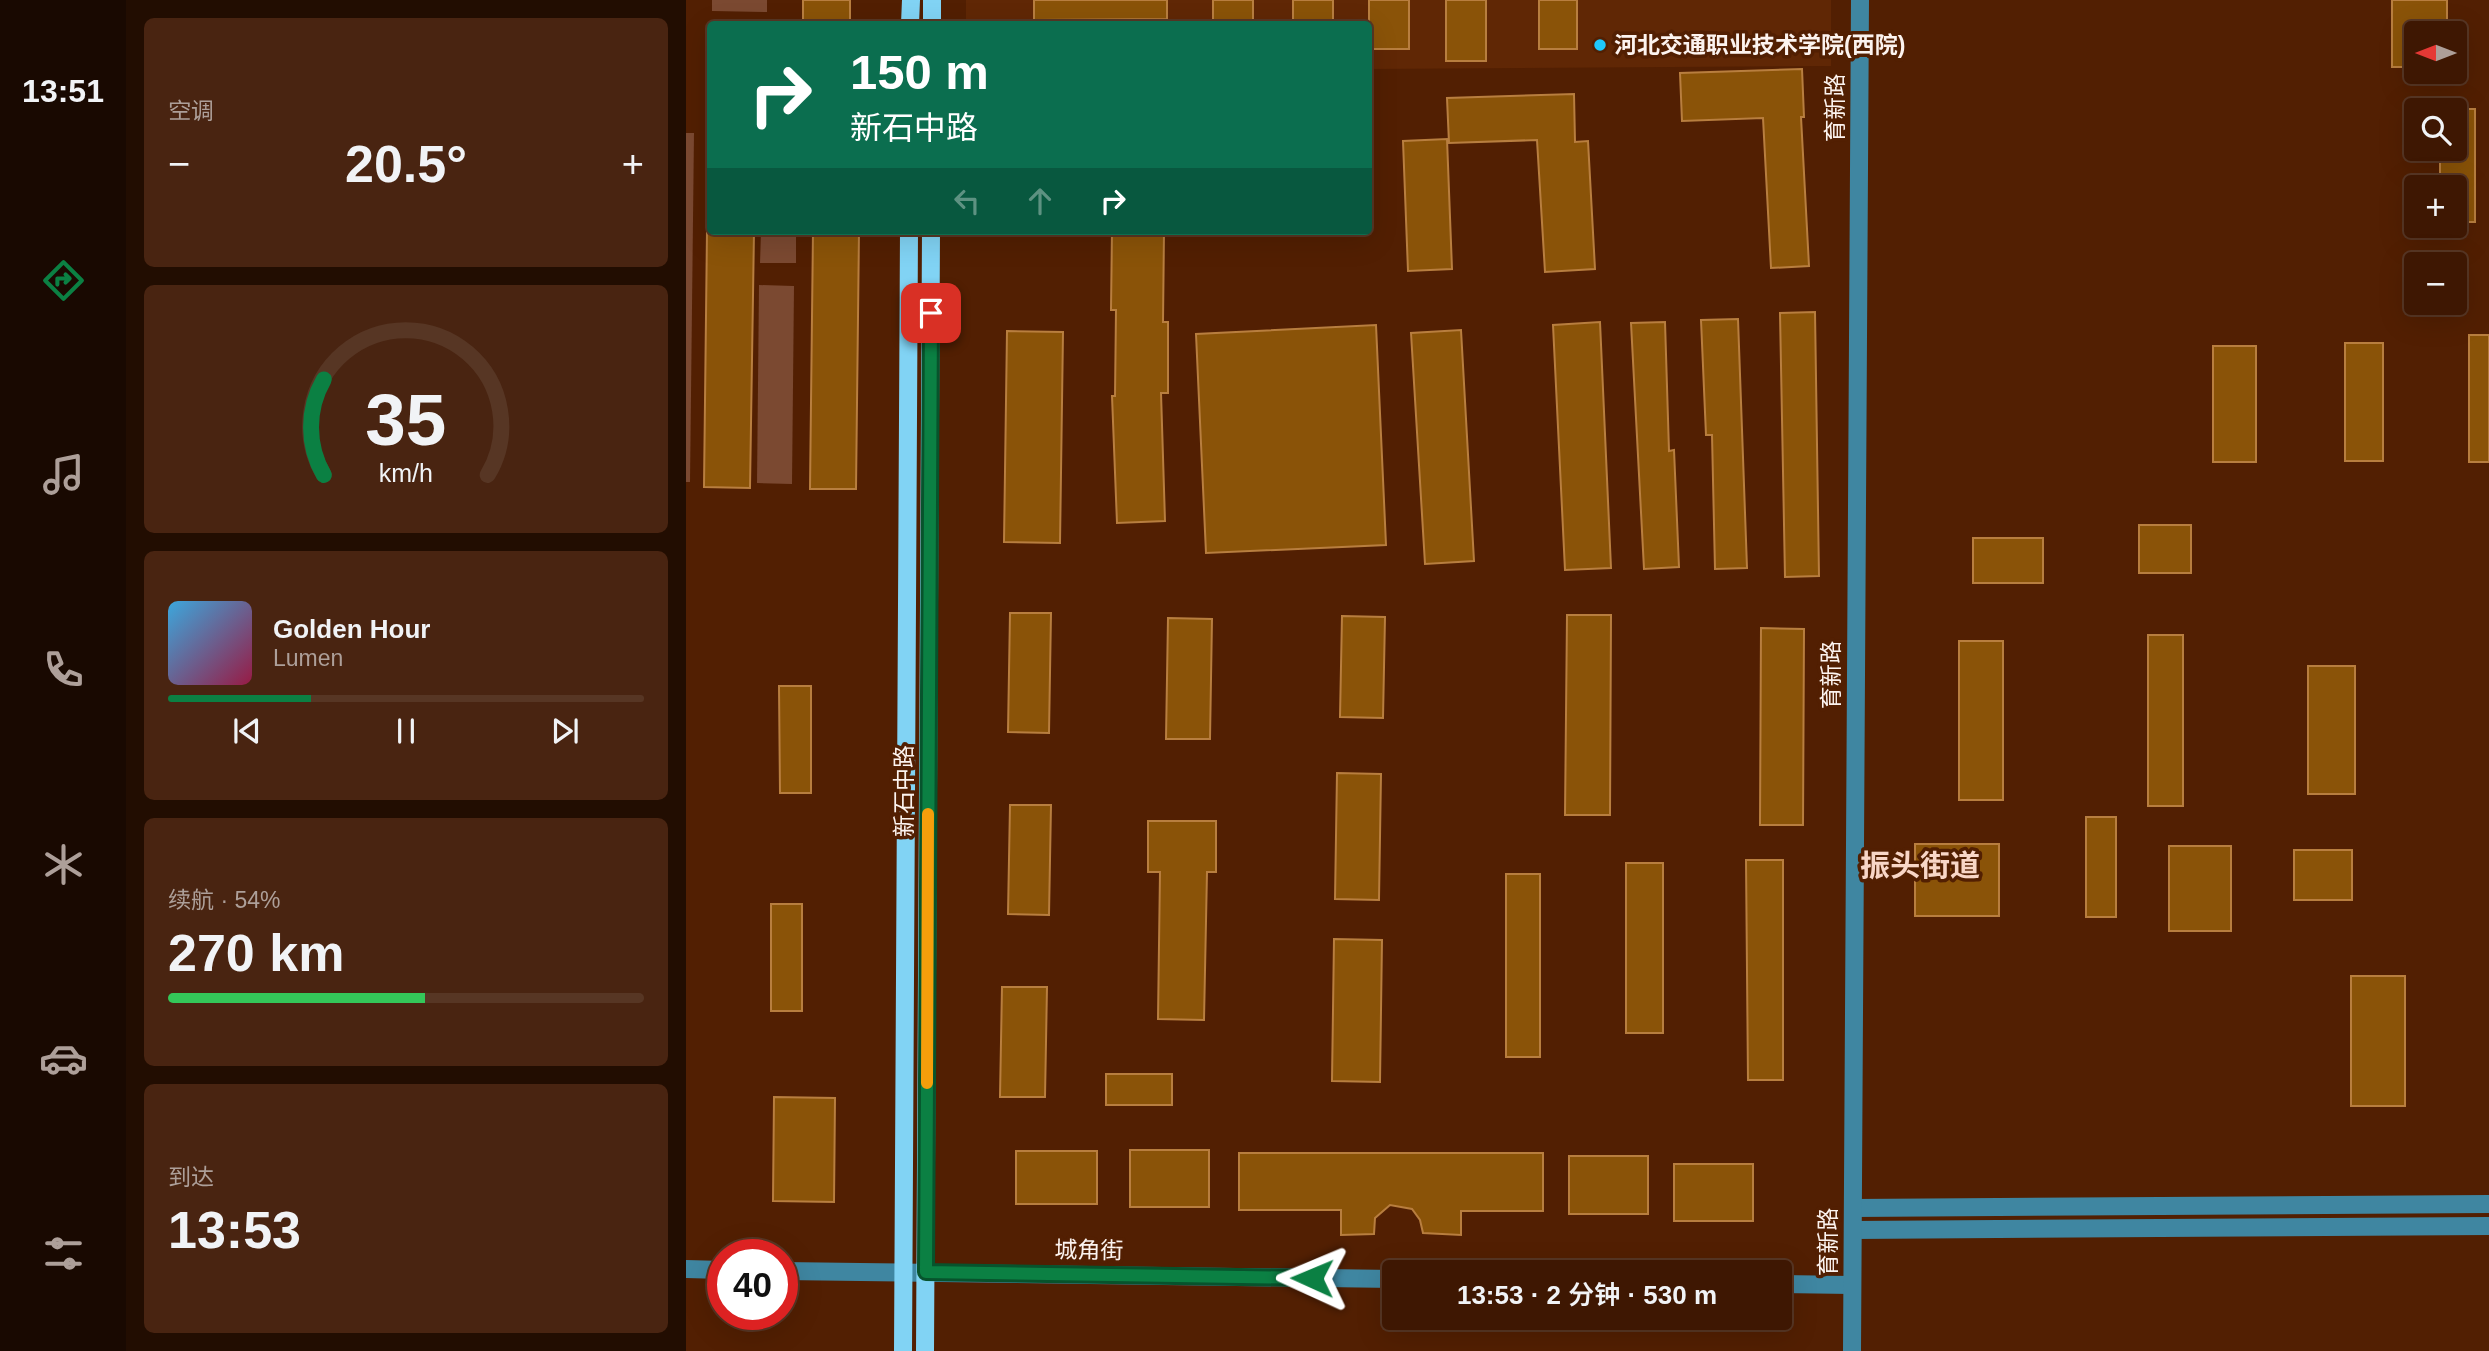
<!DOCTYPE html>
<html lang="zh">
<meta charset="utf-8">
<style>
:root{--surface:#3e1702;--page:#492411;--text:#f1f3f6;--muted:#ad9f99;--line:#573624;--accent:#0b8043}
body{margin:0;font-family:Helvetica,"Noto Sans SC",sans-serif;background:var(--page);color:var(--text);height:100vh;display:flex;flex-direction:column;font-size:26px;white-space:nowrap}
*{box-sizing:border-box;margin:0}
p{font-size:23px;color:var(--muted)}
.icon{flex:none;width:38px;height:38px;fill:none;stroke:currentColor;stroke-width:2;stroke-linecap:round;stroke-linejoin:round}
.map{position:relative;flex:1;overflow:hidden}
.side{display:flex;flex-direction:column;gap:18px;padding:18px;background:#220d01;width:560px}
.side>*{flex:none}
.hud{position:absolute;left:21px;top:21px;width:665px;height:214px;border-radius:7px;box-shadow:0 7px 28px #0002,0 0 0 2px var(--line);background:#0b6e4f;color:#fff;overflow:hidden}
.needle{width:46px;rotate:270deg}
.buttons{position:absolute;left:1718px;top:21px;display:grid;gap:14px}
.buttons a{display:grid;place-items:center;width:63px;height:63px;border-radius:7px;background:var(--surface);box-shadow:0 7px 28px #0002,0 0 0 2px var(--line);font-size:35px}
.speed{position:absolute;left:21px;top:1239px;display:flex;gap:14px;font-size:35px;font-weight:700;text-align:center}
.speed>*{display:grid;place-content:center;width:91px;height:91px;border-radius:50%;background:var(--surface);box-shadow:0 7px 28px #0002,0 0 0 2px var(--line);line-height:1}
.speed .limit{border:10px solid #d22;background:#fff;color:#111}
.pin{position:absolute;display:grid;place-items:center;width:60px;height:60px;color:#fff;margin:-30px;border-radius:14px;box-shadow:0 4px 10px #0006}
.me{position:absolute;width:77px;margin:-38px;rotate:271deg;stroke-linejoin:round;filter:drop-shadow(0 0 5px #0008)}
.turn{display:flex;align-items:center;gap:24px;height:147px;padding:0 28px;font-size:32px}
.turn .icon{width:91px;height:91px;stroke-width:2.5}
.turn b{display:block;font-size:49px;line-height:60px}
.lanes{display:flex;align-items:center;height:66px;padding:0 28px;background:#0003;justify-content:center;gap:35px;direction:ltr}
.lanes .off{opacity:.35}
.big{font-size:52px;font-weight:600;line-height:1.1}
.side .widget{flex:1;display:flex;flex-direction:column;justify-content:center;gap:10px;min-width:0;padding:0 24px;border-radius:10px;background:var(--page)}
.side .dial{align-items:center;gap:0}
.dial svg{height:182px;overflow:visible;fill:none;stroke:var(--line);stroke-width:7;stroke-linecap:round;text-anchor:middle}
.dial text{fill:var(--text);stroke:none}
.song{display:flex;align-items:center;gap:21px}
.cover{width:84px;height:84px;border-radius:10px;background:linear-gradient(135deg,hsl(200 70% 55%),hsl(340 70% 35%))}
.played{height:7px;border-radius:4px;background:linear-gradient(90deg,var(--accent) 30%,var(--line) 30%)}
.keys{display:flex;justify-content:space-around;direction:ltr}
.heat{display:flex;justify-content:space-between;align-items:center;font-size:38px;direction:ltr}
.charge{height:10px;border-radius:5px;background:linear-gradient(90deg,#34c759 54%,var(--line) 0)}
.trip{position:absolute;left:696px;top:1260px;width:410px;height:70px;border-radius:7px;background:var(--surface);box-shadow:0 7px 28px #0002,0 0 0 2px var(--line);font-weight:600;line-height:70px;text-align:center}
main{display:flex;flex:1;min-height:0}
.dock{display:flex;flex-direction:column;width:126px;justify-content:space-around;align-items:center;background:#190901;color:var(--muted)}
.dock .icon{width:49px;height:49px}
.dock .active{color:var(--accent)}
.dock b{font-size:32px;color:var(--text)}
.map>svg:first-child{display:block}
</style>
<main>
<nav class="dock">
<b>13:51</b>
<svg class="icon active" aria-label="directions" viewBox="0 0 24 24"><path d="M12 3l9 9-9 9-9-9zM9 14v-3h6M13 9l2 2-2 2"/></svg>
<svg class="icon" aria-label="music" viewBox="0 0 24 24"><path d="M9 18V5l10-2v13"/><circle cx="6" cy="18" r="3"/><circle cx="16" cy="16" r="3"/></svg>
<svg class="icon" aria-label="phone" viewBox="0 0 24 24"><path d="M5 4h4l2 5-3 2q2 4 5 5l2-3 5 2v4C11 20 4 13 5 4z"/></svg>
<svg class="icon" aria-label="climate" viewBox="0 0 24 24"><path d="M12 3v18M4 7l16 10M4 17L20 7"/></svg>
<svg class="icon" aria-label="car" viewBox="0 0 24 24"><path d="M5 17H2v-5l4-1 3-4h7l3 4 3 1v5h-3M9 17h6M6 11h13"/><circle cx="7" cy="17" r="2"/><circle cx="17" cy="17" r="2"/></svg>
<svg class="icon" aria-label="filters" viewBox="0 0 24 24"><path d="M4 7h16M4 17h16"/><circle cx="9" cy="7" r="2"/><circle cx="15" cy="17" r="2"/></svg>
</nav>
<section class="side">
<div class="widget"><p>空调</p>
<div class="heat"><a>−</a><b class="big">20.5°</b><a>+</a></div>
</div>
<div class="widget dial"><svg viewBox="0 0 100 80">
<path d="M14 69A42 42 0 1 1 86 69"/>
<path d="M14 69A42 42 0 0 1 14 27" stroke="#0b8043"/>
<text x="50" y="56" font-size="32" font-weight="700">35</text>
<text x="50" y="72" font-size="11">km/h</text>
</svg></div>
<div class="widget">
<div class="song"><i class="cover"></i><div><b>Golden Hour</b><p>Lumen</p></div></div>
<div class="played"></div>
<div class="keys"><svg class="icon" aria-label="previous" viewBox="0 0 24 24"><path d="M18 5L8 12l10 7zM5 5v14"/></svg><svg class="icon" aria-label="pause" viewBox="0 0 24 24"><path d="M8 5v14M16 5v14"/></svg><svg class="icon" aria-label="next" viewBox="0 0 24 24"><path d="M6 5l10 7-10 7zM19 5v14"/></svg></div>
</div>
<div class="widget"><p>续航 · 54%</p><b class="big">270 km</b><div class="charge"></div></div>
<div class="widget"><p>到达</p><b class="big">13:53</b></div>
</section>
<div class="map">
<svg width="1803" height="1351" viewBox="0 0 1803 1351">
<rect width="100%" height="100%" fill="#521f02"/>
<polygon fill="#602705" points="280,0 1145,0 1145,66 683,69 682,24 280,24"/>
<g fill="#7b4931">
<polygon points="26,0 81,0 81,12 26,11"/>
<polygon points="0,133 8,133 4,482 0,482"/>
<polygon points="75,231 110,231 110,263 74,263"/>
<polygon points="73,285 108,286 106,484 71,483"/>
</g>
<g fill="#8a5308" stroke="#b87e3f" stroke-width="2">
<rect x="117" y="0" width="47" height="24"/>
<polygon points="348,0 481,0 481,19 348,20"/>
<rect x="527" y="0" width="40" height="24"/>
<rect x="607" y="0" width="40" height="24"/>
<rect x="683" y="0" width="40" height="49"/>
<rect x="760" y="0" width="40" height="61"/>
<rect x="853" y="0" width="38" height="49"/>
<polygon points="1706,0 1761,0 1761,33 1731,33 1731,67 1706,67"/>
<polygon points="1116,69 1118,117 1115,117 1123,266 1085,268 1077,118 996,121 994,73"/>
<polygon points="888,94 889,142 902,141 909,269 859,272 851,140 763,143 761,98"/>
<polygon points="1789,109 1789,222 1769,222 1769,187 1754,187 1754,149 1769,149 1769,109"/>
<polygon points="761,139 766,269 722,271 717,141"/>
<polygon points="21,231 68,231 64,488 18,487"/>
<polygon points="127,231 173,231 170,489 124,489"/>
<polygon points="426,231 478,231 477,322 482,322 482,393 475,393 479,521 431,523 426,396 429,396 430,310 425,310"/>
<polygon points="1129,312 1133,576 1099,577 1094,313"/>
<polygon points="1052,319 1061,568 1029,569 1026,435 1020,435 1015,320"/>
<polygon points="914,322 925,568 879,570 867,325"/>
<polygon points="979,322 983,451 988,450 993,567 958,569 945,323"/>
<polygon points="690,325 700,545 520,553 510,334"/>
<polygon points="775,330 788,561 739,564 725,333"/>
<polygon points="321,331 377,332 374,543 318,542"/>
<rect x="1783" y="335" width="20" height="127"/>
<rect x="1659" y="343" width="38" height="118"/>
<rect x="1527" y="346" width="43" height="116"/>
<rect x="1453" y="525" width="52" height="48"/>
<rect x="1287" y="538" width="70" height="45"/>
<polygon points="324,613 365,613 363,733 322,732"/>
<polygon points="881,615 925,615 924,815 879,815"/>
<polygon points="656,616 699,617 697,718 654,717"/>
<polygon points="482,618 526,619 524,739 480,739"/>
<polygon points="1075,628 1118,629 1117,825 1074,825"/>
<rect x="1462" y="635" width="35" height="171"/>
<rect x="1273" y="641" width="44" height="159"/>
<rect x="1622" y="666" width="47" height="128"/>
<polygon points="93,686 125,686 125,793 94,793"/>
<polygon points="651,773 695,774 693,900 649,899"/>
<polygon points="324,805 365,805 363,915 322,914"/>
<rect x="1400" y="817" width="30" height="100"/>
<polygon points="462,821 530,821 530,872 521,872 518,1020 472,1019 474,872 462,872"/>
<rect x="1229" y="844" width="84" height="72"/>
<rect x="1483" y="846" width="62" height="85"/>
<rect x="1608" y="850" width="58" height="50"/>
<polygon points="1060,860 1097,860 1097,1080 1062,1080"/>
<rect x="940" y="863" width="37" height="170"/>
<rect x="820" y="874" width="34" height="183"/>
<rect x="85" y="904" width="31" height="107"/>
<polygon points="648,939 696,940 694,1082 646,1081"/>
<rect x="1665" y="976" width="54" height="130"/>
<polygon points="316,987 361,987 359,1097 314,1097"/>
<rect x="420" y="1074" width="66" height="31"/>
<polygon points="88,1097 149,1098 148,1202 87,1201"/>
<rect x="444" y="1150" width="79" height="57"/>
<rect x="330" y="1151" width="81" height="53"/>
<polygon points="553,1153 857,1153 857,1211 775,1211 775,1235 737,1233 734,1220 726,1209 704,1205 689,1218 688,1234 655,1235 655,1210 553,1210"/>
<rect x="883" y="1156" width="79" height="58"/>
<rect x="988" y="1164" width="79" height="57"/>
</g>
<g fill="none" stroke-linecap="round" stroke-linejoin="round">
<g stroke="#3f86a1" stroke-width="18">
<polyline points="1167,1208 1803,1204"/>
<polyline points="1167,1230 1803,1226"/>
<polyline points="0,1269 37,1270"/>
<polyline points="96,1271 709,1279"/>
<polyline points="1094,1284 1166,1285"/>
<polyline points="1166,1351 1174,0"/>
</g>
<g stroke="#81d3f4" stroke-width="18">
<polyline points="224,24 225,0"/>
<polyline points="246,24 246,0"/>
<polyline points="217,1351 223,231"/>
<polyline points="239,1351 245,231"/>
</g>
</g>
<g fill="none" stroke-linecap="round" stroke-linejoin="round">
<g stroke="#07532c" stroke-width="18">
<polyline id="route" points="245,313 240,1272 626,1278"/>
</g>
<use href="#route" stroke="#0b8043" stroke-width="12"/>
<polyline stroke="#f59e0b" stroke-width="12" points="241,1083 242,814"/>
</g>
<circle fill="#1fc9fd" stroke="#521f02" stroke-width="2.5" cx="914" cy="45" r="7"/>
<g text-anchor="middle" stroke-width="7" stroke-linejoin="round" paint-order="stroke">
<g font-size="23" font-weight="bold" fill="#fcf3ef" stroke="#521f02" text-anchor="start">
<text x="928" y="53">河北交通职业技术学院(西院)</text>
</g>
<g font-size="23" fill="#fcf3ef" stroke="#521f02">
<text transform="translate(1149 108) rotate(-90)" y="8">育新路</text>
<text transform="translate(1145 675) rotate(-90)" y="8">育新路</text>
<text transform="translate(218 791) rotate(-90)" y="8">新石中路</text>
<text transform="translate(1142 1242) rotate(-90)" y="8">育新路</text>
<text transform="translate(403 1250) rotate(1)" y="8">城角街</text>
</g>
<g font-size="30" font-weight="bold" fill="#f8d6c7" stroke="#521f02">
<text x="1234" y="876">振头街道</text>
</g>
</g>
</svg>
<div class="buttons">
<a><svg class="needle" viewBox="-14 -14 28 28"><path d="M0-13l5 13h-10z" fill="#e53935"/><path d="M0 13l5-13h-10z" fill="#ad9f99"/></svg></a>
<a><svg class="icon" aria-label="search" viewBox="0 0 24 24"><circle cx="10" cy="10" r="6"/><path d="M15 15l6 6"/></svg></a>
<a>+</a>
<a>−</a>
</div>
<div class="speed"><div class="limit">40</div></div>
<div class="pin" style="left:245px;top:313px;background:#d93025"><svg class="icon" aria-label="arrive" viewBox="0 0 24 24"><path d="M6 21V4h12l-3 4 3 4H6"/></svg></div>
<svg class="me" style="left:626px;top:1278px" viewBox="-20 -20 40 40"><path d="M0-17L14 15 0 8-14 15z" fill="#0b8043" stroke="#fff" stroke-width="4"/></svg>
<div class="trip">13:53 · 2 分钟 · 530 m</div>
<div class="hud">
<div class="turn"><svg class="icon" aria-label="right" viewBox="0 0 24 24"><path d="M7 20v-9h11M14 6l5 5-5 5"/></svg><div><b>150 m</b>新石中路</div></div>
<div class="lanes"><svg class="icon off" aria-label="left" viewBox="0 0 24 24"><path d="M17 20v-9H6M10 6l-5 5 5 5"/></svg><svg class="icon off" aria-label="ahead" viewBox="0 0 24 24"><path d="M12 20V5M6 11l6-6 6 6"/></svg><svg class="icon" aria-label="right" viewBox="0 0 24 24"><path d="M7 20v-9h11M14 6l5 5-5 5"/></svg></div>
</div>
</div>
</main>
